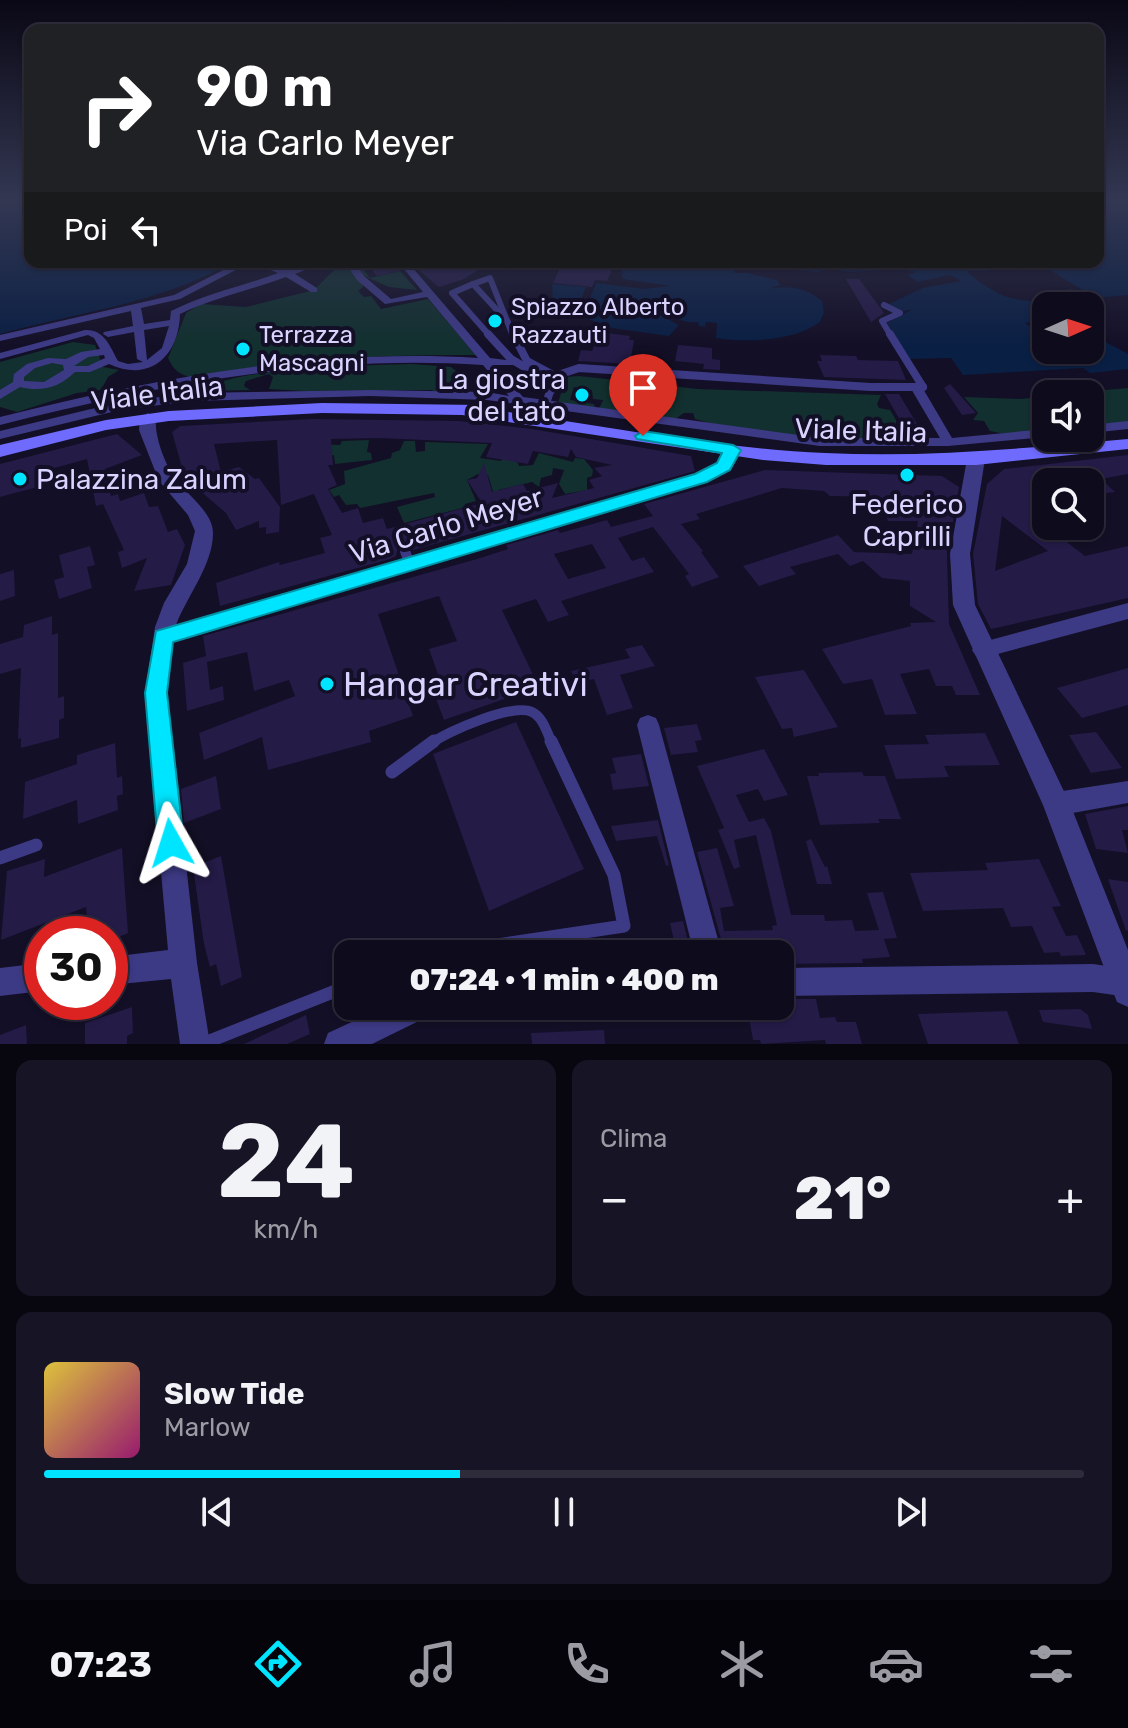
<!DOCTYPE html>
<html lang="it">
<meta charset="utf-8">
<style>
:root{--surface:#0e0b1c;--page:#171425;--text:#f1f3f6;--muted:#9b9ba3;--line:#2e2b3b;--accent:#00e5ff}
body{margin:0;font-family:Rubik,sans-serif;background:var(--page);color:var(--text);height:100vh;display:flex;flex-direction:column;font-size:30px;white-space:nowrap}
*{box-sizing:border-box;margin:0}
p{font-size:26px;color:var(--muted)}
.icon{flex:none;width:44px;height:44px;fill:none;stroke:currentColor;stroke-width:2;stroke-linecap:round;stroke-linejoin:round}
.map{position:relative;height:1044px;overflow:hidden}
.drawer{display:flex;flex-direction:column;gap:16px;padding:16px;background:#08060f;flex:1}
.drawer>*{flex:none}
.top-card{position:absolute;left:24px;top:24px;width:1080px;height:244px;border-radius:16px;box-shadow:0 2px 6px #0004,0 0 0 2px var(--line);background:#202124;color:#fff;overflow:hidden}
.needle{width:52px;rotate:87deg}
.tools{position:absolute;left:1032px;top:292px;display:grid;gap:16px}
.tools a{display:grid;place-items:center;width:72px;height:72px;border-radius:16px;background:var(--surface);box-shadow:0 2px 6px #0004,0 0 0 2px var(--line);font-size:40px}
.speed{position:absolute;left:24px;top:916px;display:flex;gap:16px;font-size:40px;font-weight:700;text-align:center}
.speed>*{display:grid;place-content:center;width:104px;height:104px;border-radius:50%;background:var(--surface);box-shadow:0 2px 6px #0004,0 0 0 2px var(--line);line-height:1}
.speed .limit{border:12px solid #d22;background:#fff;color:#111}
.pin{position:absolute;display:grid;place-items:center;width:68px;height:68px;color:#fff;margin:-82px -34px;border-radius:50% 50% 50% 0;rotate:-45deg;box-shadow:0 0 8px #0007}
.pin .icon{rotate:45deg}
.me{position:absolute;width:88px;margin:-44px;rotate:354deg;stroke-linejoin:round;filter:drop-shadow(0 0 6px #0008)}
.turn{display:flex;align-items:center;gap:28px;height:168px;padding:0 40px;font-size:36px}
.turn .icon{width:104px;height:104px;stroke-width:2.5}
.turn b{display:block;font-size:56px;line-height:68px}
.then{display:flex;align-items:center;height:76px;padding:0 40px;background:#0003;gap:16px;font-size:30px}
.big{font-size:60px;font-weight:800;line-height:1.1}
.drawer .widget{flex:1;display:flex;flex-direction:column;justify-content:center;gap:12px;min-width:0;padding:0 28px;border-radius:16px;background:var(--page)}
.drawer .dial{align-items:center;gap:0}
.dial b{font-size:104px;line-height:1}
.song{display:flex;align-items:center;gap:24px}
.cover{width:96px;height:96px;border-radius:12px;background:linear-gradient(135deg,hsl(50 70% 55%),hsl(320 70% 35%))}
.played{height:8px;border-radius:4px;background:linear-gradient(90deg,var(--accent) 40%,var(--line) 40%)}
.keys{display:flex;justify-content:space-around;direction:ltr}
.heat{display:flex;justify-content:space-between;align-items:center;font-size:44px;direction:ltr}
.drawer .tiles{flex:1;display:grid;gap:16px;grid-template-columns:1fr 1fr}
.widget:last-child{grid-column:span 2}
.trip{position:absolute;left:334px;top:940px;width:460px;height:80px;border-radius:16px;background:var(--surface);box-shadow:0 2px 6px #0004,0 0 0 2px var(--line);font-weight:800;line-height:80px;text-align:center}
.tabs{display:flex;height:128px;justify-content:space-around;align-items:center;background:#06040b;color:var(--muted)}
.tabs .icon{width:56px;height:56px}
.tabs .current{color:var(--accent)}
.tabs b{font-size:36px;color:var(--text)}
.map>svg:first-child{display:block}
</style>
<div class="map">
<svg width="1128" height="1044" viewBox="0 0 1128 1044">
<rect width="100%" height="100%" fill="#130f26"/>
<g fill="#12302f">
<path d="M342,262l21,20v5l-5,4 6,6 7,-1 10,13 47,-10 48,56c-96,-1 -191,5 -286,22 -12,-3 -17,-8 -22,-19l18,-45 15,-9 45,3 68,-17z"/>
<polygon points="359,262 381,262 361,266 370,278 400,271 417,290 389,287 362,275"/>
<polygon points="73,342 95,345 103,367 119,370 108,377 101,390 77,393 17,412 0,407 0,362"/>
<path d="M412,364l39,3 5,4 -7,13 4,4 -13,5 -9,-3 -127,1 -35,-2 4,-12 -4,-3 -23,7 -2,5 6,4 -43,1c15,-24 172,-26 205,-27z"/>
<path d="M579,376l119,13 183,6 -4,9 2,4 11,2 6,10 1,11 19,8c-74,0 -149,1 -221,-20l-2,-6h-9l-9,6 -76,-10 4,-9 -10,-1 -1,-9 -18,-3 -4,13 24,4 1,4 -37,-5 8,-26z"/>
<polygon points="1128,388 1128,422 1090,426 1090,394 1061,394"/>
<polygon points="1046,396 1046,429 1005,434 990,431 984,421 973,420 978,413 964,397 1021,399"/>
<polygon points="369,440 367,452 371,453 372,460 335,464 334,455 318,457 317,444 340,445 342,441"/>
<polygon points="404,441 415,441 416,452 425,451 425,442 488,444 480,458 501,461 504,456 518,463 519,466 533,465 539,453 573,462 575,458 584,459 593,470 592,476 587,478 587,490 565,494 559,484 564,470 553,468 552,475 541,478 539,487 532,482 498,490 501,496 495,498 488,475 478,474 467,480 476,501 465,504 466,507 404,523 397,507 435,497 434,493 360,508 357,504 346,505 339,495 334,497 329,490 345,484 344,471 391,458 392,453 400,450"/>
</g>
<g fill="#0a1f44">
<path d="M0,199h30v63h203c-72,41 -154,50 -233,72z"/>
<polygon points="1098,199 1128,199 1128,295 1096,298 1036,262 1098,262"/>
<path d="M619,262h401l-33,9h-20c10,10 30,24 44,27 15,4 20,0 35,9v11l-21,5 21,14v13h44v-6l12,-4 26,14v15l-38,4 -7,-5 -120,7 -12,-17 -42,1 -22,-36 24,-13 -8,1 -14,-7 34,-16 38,-7 -11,-6 -33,7 -9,-7 8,-3 -16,-3 -50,3 -18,-3 -15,3 -64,-6 -19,2 1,5h12l30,7 3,5 -12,4c19,-4 38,-2 54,12l2,11 -4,10c-26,19 -72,21 -104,16l1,-15 -11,-1 -1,5 -6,-1 -1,-4c-23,3 -31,-16 -52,-21l4,7 8,3 -2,2 23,12 -10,11 -57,-8 -29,-11 13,-34 48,6 26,-3 -47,-7z"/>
<polygon points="552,284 586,287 577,310 550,307 553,304"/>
</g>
<g fill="#241b47" fill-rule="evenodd">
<polygon points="382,262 490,262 464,279 439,287 411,264 403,266 402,270 377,276 368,265"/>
<polygon points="563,262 609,262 607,267 613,267 607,281 595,280 592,287 553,283"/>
<polygon points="846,279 859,279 884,313 871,322"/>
<polygon points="1072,289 1103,306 1050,306 1036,297"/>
<polygon points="599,332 630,336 629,340 634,340 630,364 578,361 581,350 592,351"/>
<polygon points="678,345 712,348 712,359 720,360 720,370 703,369 704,364 675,361"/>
<polygon points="820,355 856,356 858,360 898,361 906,380 824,377 817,361 822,361"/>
<polygon points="950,384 976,413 962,415 944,388"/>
<polygon points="885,394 899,394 923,434 908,434"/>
<path d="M313,419l146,2 73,8 159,27 4,15 -282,79 -3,-6 -7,-1 -5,3 -2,10 -6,3 -170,47 -4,-23 63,-21 1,3 45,-12 -5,-15 12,-3 -18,-41 -33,11 -4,-65 -63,4 7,28 18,-5 16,12 4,-1 21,29 -1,25 -13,2v-7l-7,1v-7l-23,9 -10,-17 -41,-35 -13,-46 8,-6zM379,438l113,5 -6,14 42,7 5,-13 35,6 3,-8 5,8 36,8 -18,3 8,8 -13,4 5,8 -42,10 6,-15 -31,8 -4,-7 -31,8 -8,-29 -7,15 -10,2 15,23 -95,26 -4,-11 -20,5 -5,-15 -16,5 -14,-24 9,-4 -9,-20h5l-2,-26z"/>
<polygon points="117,434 142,455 105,469 111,496 118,494 120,501 144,493 149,507 158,506 168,532 177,529 185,545 171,585 134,591 147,558 122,568 118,552 124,550 103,504 96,506 87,459 40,472 41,486 0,497 0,464"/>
<path d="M1128,455v19l-27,5 14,13 -15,2 -5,-4h-5v-8h-44v44l39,30 43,-10v52l-137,31 -13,-25 -5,-50 14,-70 17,-15zM1002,516l46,35 -53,20z"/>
<path d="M765,470l177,6 17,11 -6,35h-7l3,102 31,71h-24l-4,-9h-16l-7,-17 -29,5 17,40 -32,1 -13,-36 -29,5 -21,-35 89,-23 -1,-3 26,-1 -26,-16v-25l-28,-3 -19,-17 -13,5 -12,-12 -48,13 6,7 -37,12 -16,-20 95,-31 16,17 58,2 6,-33h-30l-9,-24 -49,-1 -6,-5 -42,-3 -86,26 4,5 -19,5 22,27 -2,1 18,25 -27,10 -7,-11 4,-2 -36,-47 -35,11 14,23 12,-4 10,15 -93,29 8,14 -21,7 -12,-23 -34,11 37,77 -95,33 -14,-37 10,-3 -11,-31 28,-8 -18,-45 -61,18 35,102 -44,15 2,11 -103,28 -6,-33 -58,23 -5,-27 96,-37 -6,-16 -35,11 -7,-39 -40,10 3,28 13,-4 1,14 -37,11 -4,-48 23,-7 -3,-20 274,-77 31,-10 -2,-4 52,-15 2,3 47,-13 4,7 42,-11 -9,-12zM592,544l14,24 -38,11 -14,-25z"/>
<polygon points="90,546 95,565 87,567 92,588 59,599 54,580 64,577 59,555"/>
<polygon points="14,570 15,596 0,601 0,574"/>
<polygon points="52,616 52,635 58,633 58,698 64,696 64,718 59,720 59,738 21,748 21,738 18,739 21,668 0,674 0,644 23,637 24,625"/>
<polygon points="642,645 655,666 620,675 633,708 607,715 594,679 577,683 571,671 630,658 625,649"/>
<polygon points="1128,668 1128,705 1082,718 1057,688"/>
<polygon points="804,670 838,727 794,737 792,728 782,729 755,677"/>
<polygon points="516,722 584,869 489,911 433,754"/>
<polygon points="697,724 702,740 695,741 698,752 671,755 664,728"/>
<polygon points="1096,732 1122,768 1091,773 1069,735"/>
<polygon points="985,733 1000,765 944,766 949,777 896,779 884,745 929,744 925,735"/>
<polygon points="115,743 117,778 122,776 123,794 117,796 118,810 78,824 77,800 23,819 25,782 77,764 77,755"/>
<polygon points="764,749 788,795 764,801 758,789 736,795 749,822 764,818 771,831 791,915 824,915 825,921 852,920 855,931 879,930 867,893 883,892 897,938 884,939 890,957 862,959 863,963 780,964 780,954 725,954 697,852 717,848 734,906 720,908 724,931 773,930 772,926 777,925 756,835 734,840 740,867 734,869 718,830 724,828 697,766"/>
<polygon points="641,754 649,786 613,790 610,774 616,773 612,758"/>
<polygon points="862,772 864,776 885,776 901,819 878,819 880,823 820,825 807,776 819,776 818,773"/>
<polygon points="216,776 221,809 184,823 181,789"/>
<polygon points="1128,806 1128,830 1122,830 1128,853 1096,849 1085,814"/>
<polygon points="658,820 669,865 666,866 657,836 616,841 611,826"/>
<polygon points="811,839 825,867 827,866 832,884 817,884 806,841"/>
<polygon points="122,848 128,933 110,941 110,934 88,934 86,907 1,940 7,871 45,859 44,877"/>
<polygon points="221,856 242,977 221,986 216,964 210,967 204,944 193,867"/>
<polygon points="1039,859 1061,906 1052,907 1066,936 1077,935 1086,955 1061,956 1059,952 1044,953 1032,926 1011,927 1003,908 923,911 910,873 988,870 985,863"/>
<polygon points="1108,879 1128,882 1128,930 1126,931"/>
<polygon points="683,921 691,954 677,954 670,923"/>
<polygon points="780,999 816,999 820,1018 835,1017 837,1022 856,1022 862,1044 826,1044 825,1040 761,1044 760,1040 753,1040 747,1006 780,1006"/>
<polygon points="132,1007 133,1033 127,1036 127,1044 85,1044 85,1023"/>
<polygon points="1080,1009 1088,1015 1092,1029 1043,1022 1039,1010"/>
<polygon points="1007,1011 1019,1044 928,1044 918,1014"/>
<polygon points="306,1015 310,1034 287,1044 244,1044"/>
<polygon points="26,1025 27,1044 0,1044 0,1035"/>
<polygon points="604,1030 605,1044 532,1044 531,1033"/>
</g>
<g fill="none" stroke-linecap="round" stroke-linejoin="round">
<g stroke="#3d3a85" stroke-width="6">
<polyline points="473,284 490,278 513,336"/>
<polyline points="884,305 900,313 882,321 891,336"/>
<polyline points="490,336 452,293 473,284 508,322"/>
</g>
<g stroke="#3d3a85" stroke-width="8">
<polyline points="488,334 511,359 538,375 552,390"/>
<polyline points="513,334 527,361 555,376 542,416"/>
<polyline points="890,334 923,387"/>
<polyline points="555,376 579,368 870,387 923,387"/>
</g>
<g stroke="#3d3a85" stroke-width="10">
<polyline points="405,551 410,565"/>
<path d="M432,743c16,-12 81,-40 100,-31 11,5 15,21 20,31"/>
</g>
<g stroke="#3d3a85" stroke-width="13">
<polyline points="392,772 434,741"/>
<polyline points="0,858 36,845"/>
<polyline points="437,954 624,926 614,875 551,741"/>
<polyline points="202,1044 348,986"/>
</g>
<g fill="#3d3a85" fill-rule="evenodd">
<path d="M239,262h12l-71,37 -39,9 3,16 26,-4 1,-9c34,-17 72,-25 107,-38l-15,-6v-4h6l18,7 24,-8h14l-30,12 22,14v4h-6l-25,-15c-35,13 -73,21 -106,37 -1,42 -30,69 -71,50l-19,8h-15c-16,16 -34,20 -55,15l-20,12v-9l13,-8 1,-8 13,-10 21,-6 18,1 15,-7 19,-3 -6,-11 -6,-3 -88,24v-6l85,-23c19,-1 25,16 33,31l10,3 15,-2 -6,-3 -3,-27 -26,5 -5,-3 1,-2 29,-6 -2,-15 -131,30v-6l174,-40zM169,326l-7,22 -15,12 -3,-30zM104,355l1,3 -17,8h-14l14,-9zM52,363l11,2 1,5 -20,12 -20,-1v-4l11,-9z"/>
<path d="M345,262h10l9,14 27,23 32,-7 -19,-23 8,-2 78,91 25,3v4h-19l27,32 297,41h120l-30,-51 6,-3 6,3 30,51 94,-9v8l-98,9h-128l-333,-46 -117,-4 -179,5 -71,9 -120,29v-8l120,-29 71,-9 179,-3 117,2 22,4 -26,-31c-164,-11 -325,20 -483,60v-8c156,-39 316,-69 478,-59l-51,-61 -42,7 -28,-24z"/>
<polygon points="1128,421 1128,429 1090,433 1090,425"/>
</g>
<g fill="#3d3a85" fill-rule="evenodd">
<path d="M148,413l8,5c-2,19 10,49 22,64 11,14 35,31 35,51 0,32 -26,63 -37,92l519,-151 23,-12 9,-16h12l2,4 -11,20 -23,12 -534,160 -6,51 30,270 13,81h-30l-9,-65 -61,6v-28l58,-7 -23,-257 10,-66 9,-24 23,-39 8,-33 -7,-16 -29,-34 -20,-51 1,-12z"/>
<polygon points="1128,603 1128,619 983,658 976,656 972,650 976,644 983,642"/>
<polygon points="648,715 656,718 659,725 722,954 694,954 637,725 640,718"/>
<polygon points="1128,781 1128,803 1056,816 1047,812 1044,804 1047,796 1056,792"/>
<polygon points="42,963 42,991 0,996 0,968"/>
<polygon points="1093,964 1128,969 1128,997 1093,992 780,996 780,968"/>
<polygon points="386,1006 434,1006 429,1016 372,1044 324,1044 328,1033"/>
</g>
<polygon fill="#3d3a85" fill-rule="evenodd" points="976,453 985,459 970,554 975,605 1070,804 1128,950 1128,1007 1117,1002 1043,805 953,605 950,554 967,459"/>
<path fill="#6f6bff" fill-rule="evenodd" d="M322,403l158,2 8,4c111,16 224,39 337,44 102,5 202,-5 303,-14v10l-152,16h-150l-63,-5 -301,-45 -140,-2 -153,8 -63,9 -106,27v-12l106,-25 63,-9z"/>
</g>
<linearGradient id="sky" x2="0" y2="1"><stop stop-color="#0a0815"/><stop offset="0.58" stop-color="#333752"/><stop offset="1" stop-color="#333752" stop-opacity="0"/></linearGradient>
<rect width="1128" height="346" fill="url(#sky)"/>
<polygon fill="#00e5ff" stroke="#0095a6" stroke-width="2" points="643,431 733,445 741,450 730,470 707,482 173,642 167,693 184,843 180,852 171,856 162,852 158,843 145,693 156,631 695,474 717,463 722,453 637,439 635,436"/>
<g fill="#00e5ff" stroke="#130f26" stroke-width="3">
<circle cx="495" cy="321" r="8"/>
<circle cx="243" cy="349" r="8"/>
<circle cx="582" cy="395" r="8"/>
<circle cx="907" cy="475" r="8"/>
<circle cx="20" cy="479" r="8"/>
<circle cx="327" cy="684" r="8"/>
</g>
<g text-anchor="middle" stroke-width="8" stroke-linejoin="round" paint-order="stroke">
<g font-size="24" fill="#d9d4ff" stroke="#130f26" text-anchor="start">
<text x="511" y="315">Spiazzo Alberto<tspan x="511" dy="28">Razzauti</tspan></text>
<text x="259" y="343">Terrazza<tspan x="259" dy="28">Mascagni</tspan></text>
</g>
<g font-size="28" fill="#d9d4ff" stroke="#130f26" text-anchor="end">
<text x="566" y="389">La giostra<tspan x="566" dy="32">del tato</tspan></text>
<text x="36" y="489" text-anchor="start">Palazzina Zalum</text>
<text x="907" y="514" text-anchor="middle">Federico<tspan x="907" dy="32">Caprilli</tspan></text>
</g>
<g font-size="28" fill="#d9d4ff" stroke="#130f26">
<text transform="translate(157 393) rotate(-7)" y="10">Viale Italia</text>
<text transform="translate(861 430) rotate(2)" y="10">Viale Italia</text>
<text transform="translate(446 525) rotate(-17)" y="10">Via Carlo Meyer</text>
</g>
<g font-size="34" fill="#d9d4ff" stroke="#130f26" text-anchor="start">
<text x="343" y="696">Hangar Creativi</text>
</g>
</g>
</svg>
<div class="tools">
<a><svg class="needle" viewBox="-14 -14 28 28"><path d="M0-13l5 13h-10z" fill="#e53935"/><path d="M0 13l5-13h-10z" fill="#9b9ba3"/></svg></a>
<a><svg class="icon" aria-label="sound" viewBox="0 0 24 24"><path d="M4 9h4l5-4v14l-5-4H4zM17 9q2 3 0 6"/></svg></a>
<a><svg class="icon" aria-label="search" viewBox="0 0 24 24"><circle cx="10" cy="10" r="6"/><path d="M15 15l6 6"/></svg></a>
</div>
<div class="speed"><div class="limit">30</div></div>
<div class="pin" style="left:643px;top:436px;background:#d93025"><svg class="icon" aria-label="arrive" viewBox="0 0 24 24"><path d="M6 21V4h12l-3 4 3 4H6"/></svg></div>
<svg class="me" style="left:171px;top:843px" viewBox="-20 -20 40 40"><path d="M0-17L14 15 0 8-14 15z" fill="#00e5ff" stroke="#fff" stroke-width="4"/></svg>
<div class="trip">07:24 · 1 min · 400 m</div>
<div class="top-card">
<div class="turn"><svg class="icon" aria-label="right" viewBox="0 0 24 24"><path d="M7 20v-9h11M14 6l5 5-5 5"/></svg><div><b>90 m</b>Via Carlo Meyer</div></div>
<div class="then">Poi<svg class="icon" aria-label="left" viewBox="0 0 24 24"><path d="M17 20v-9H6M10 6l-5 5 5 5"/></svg></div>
</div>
</div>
<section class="drawer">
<div class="tiles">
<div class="widget dial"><b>24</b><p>km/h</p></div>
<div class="widget"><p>Clima</p>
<div class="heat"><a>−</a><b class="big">21°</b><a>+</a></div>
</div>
<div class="widget">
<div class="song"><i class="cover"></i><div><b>Slow Tide</b><p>Marlow</p></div></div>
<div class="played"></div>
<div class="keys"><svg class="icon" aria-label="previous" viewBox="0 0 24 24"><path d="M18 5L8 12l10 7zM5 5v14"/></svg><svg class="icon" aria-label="pause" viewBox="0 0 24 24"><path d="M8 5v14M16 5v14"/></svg><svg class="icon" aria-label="next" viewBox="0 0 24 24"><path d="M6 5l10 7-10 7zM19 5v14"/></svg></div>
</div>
</div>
</section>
<nav class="tabs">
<b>07:23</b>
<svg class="icon current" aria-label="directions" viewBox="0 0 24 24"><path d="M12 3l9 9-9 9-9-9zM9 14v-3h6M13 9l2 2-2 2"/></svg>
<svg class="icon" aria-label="music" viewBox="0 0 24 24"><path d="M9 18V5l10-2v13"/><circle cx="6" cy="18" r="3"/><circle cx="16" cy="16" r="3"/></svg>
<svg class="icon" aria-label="phone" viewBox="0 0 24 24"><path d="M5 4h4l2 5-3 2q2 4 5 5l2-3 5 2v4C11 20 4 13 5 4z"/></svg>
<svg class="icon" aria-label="climate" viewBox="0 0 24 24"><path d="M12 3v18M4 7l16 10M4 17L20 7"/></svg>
<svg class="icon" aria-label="car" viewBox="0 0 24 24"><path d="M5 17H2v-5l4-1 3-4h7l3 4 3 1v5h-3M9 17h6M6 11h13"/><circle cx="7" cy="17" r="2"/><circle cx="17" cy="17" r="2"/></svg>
<svg class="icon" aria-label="filters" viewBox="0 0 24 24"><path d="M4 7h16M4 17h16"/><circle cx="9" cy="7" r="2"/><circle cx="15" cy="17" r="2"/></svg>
</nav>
